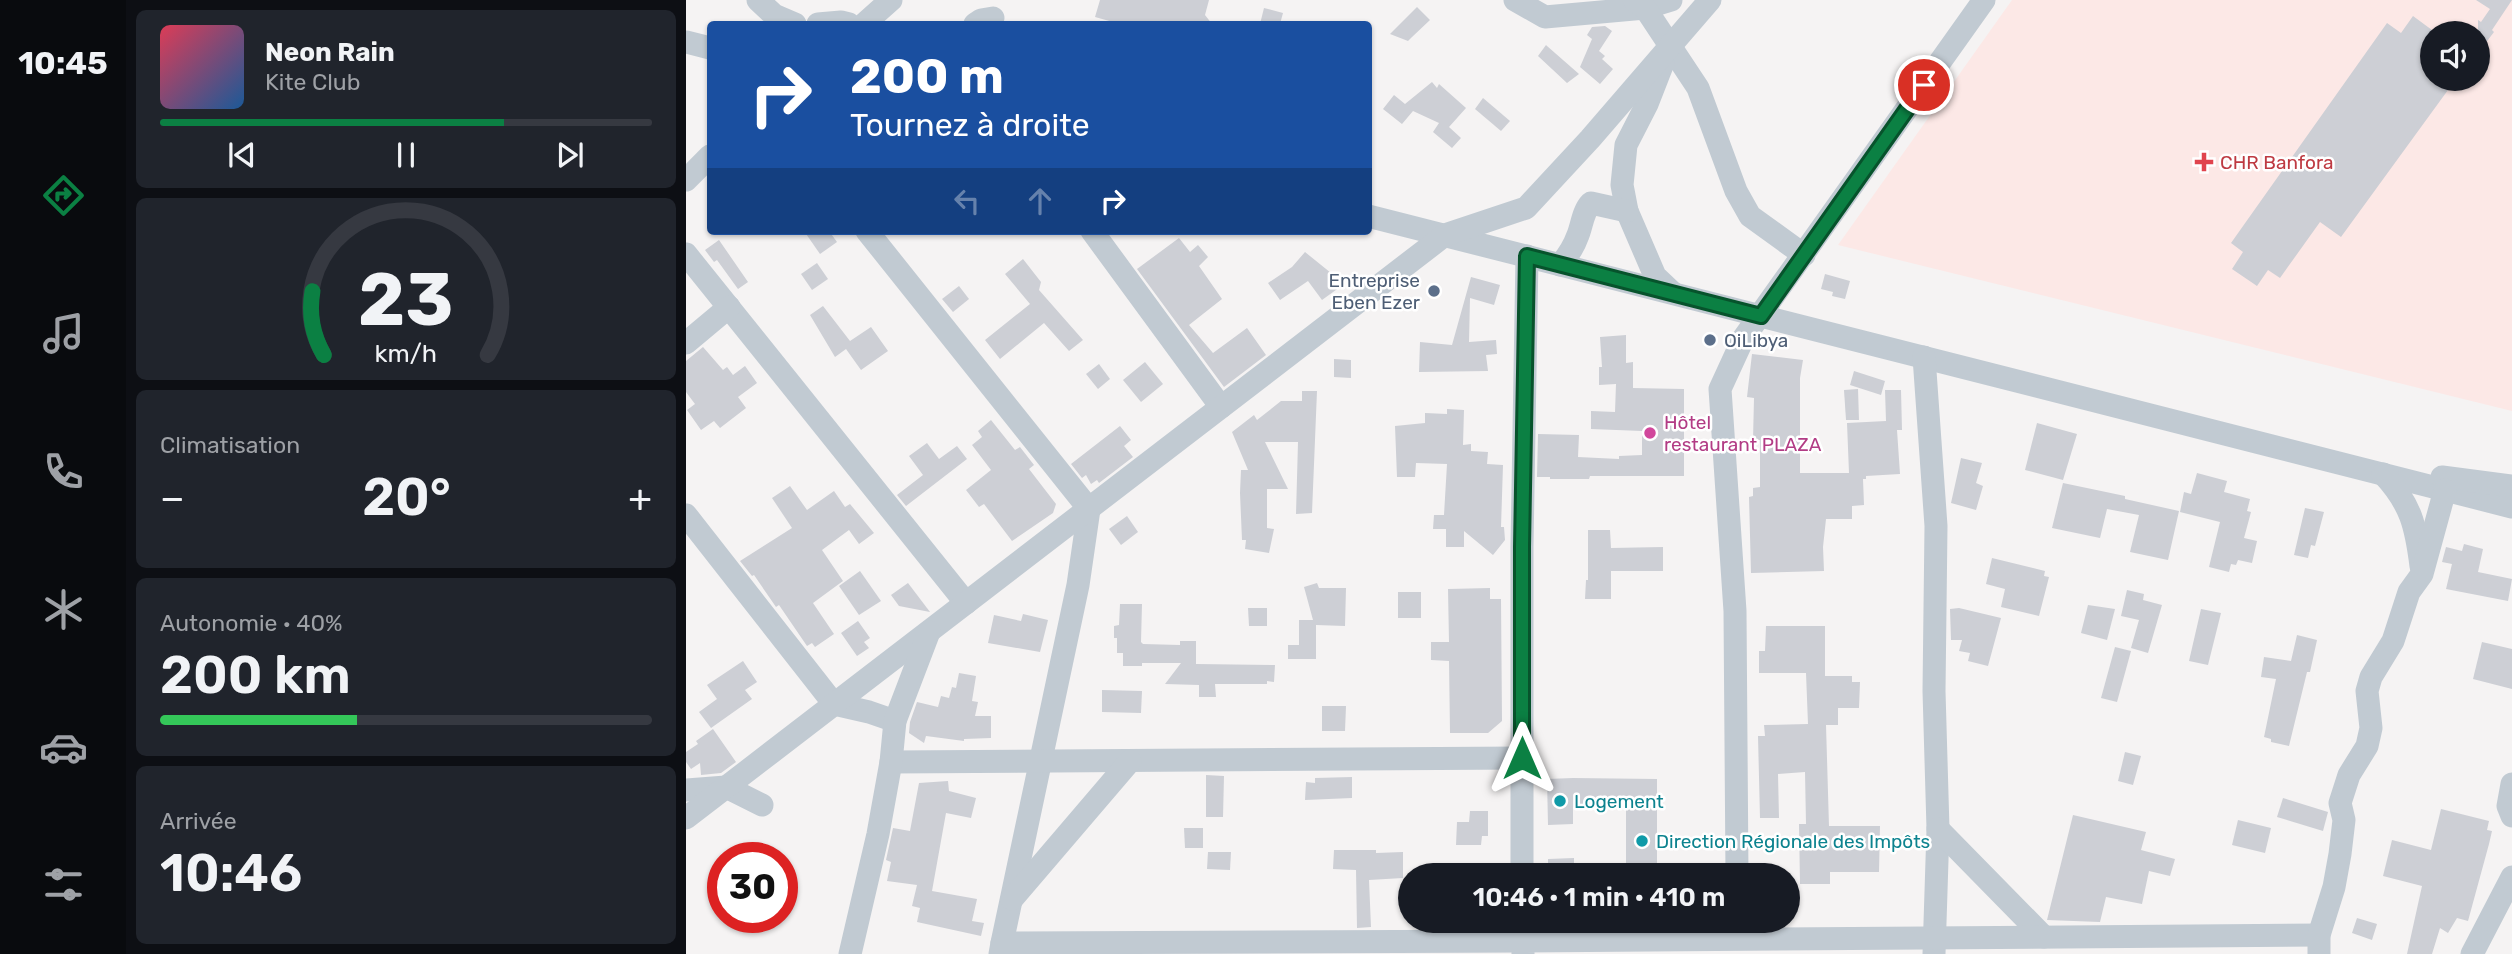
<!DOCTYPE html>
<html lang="fr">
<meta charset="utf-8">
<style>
:root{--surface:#171b24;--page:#20242c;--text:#f1f3f6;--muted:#9ea1a6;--line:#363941;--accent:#0b8043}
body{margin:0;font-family:Rubik,sans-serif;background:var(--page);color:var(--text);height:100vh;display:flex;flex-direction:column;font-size:26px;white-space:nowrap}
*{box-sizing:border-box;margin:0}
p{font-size:23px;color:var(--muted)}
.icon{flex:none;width:38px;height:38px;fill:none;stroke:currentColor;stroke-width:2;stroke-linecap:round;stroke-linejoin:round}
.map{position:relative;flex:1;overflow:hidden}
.details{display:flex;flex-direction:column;gap:10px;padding:10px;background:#0d0f14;width:560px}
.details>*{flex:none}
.guide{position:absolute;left:21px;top:21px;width:665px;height:214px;border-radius:7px;box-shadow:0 2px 5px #0004;background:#1a4fa0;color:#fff;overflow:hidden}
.tools{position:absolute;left:1734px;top:21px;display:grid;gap:14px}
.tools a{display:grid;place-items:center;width:70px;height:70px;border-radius:50%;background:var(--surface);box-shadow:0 2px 5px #0004;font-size:35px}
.speed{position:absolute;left:21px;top:842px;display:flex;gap:14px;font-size:35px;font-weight:700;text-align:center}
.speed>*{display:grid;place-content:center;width:91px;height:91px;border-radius:50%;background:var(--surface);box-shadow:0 2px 5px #0004;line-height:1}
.speed .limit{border:10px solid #d22;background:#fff;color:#111}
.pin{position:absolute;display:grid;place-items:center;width:60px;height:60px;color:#fff;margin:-30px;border:4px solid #fff;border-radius:50%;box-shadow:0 2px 7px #0007}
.me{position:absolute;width:77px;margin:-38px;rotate:0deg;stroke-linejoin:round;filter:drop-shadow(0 0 5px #0008)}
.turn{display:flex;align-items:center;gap:24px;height:147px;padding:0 28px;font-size:32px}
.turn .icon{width:91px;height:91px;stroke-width:2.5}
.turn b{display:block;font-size:49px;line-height:60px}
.lanes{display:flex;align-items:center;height:66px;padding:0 28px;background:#0003;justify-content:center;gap:35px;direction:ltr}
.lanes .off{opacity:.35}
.big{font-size:52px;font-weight:600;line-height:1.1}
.details .tile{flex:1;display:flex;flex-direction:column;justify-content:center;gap:10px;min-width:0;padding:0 24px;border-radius:10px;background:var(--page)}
.details .dial{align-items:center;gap:0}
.dial svg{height:182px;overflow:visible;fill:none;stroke:var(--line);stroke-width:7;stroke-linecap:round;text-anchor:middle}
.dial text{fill:var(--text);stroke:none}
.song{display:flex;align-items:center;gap:21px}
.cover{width:84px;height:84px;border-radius:10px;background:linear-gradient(135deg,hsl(350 70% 55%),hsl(210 70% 35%))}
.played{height:7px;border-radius:4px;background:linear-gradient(90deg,var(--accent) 70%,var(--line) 70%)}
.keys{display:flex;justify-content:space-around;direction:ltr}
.heat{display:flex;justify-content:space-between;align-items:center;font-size:38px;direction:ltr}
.charge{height:10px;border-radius:5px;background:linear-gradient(90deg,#34c759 40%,var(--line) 0)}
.trip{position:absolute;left:712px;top:863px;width:402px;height:70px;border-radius:35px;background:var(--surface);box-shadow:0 2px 5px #0004;font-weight:600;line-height:70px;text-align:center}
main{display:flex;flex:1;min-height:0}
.menu{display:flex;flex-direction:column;width:126px;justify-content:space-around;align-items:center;background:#090b0e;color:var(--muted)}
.menu .icon{width:49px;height:49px}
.menu .selected{color:var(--accent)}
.menu b{font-size:32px;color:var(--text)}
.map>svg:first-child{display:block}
</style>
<main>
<nav class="menu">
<b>10:45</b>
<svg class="icon selected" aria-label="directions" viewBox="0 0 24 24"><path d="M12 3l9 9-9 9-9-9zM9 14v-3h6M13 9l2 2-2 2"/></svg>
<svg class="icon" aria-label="music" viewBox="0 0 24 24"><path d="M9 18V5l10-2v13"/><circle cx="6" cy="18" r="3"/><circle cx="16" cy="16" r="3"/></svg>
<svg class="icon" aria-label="phone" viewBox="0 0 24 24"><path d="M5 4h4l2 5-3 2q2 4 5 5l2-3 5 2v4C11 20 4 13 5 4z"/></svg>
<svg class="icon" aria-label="climate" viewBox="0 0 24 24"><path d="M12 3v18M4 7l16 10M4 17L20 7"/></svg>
<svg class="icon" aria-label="car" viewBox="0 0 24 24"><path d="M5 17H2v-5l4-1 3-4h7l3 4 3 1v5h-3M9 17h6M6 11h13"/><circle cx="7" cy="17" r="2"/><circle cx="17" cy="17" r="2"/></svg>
<svg class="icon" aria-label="filters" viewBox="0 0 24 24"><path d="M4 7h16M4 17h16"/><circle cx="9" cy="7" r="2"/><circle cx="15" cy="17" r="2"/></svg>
</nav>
<section class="details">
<div class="tile">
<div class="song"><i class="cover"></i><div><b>Neon Rain</b><p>Kite Club</p></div></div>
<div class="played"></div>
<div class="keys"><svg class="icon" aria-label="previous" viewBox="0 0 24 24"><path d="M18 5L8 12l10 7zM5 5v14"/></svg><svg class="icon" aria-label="pause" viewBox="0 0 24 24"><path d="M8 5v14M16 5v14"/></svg><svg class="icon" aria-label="next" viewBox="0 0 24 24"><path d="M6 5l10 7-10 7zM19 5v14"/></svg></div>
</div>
<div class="tile dial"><svg viewBox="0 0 100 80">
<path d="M14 69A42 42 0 1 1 86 69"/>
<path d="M14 69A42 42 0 0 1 9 41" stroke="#0b8043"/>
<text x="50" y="56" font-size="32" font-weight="700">23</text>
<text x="50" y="72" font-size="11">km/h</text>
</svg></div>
<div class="tile"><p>Climatisation</p>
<div class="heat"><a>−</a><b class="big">20°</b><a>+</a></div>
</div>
<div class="tile"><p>Autonomie · 40%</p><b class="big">200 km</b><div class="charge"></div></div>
<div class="tile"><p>Arrivée</p><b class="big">10:46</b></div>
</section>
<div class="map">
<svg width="1826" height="954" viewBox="0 0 1826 954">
<rect width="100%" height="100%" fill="#f5f3f3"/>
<path fill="#fce8e6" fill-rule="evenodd" d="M1326,0h500v411l-674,-166zM1746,33h46v46h-46z"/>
<g fill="#cdcfd5">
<polygon points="414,0 523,0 519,15 526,24 426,24 427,22 409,17"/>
<polygon points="1790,0 1826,0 1806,30 1808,32 1792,53 1792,20 1795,22 1804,9"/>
<polygon points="731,7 744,20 726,37 722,41 704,34"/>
<polygon points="578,8 597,13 594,24 574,24"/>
<polygon points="1727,16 1746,30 1746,79 1770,79 1655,237 1634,222 1594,278 1582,270 1571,286 1546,269 1557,252 1545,243 1701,23 1715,33"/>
<polygon points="919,26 926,31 913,51 919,56 916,59 927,69 914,84 894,67 906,39 901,35 906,27"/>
<polygon points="860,45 861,46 893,74 881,83 852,56"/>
<polygon points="746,82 751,88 753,84 780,108 763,127 775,138 766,148 747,132 753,123 727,111 716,124 697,109 708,95 719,104"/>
<polygon points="797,98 824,121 815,131 789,109"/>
<polygon points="118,231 143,231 151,242 134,254"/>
<polygon points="493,238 504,252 512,245 522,257 513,266 536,299 503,325 527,353 561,328 580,355 538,387 451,269"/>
<polygon points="33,240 62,282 52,289 31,260 28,262 19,250"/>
<polygon points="619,252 645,273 654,287 636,300 622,281 594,300 582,283 606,267"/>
<polygon points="337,259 355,282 353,290 397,340 383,351 358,323 314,359 299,340 344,304 319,274"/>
<polygon points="131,263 142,279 126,290 115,274"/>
<polygon points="1139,274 1164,281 1159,299 1146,296 1147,292 1135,289"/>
<polygon points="785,277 814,285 808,305 784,298 783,342 810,340 811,354 800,355 802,371 733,372 734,342 766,345"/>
<polygon points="273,286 283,299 267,312 256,299"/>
<polygon points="137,306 164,341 185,327 202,351 175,370 160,349 149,357 124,315"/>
<polygon points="940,335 940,363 947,362 947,388 998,389 998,476 904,476 903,479 864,479 864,477 851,477 852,434 893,435 892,457 933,459 933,456 956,455 956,431 905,429 905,411 929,412 930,384 913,385 913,367 916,367 914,337"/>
<polygon points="17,347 37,370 41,367 47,375 59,366 71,383 52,397 60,408 34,428 28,421 15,430 1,410 9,404 0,392 0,361"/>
<polygon points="1066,354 1117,360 1114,378 1114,473 1163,473 1161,423 1200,421 1199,390 1215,390 1216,430 1211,430 1214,474 1180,476 1180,479 1177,479 1178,505 1166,506 1166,519 1140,519 1137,547 1138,571 1065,573 1063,497 1067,496 1067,488 1074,487 1074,440 1067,440 1068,398 1061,397"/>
<polygon points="648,359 665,360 665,378 648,377"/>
<polygon points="459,362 477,384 455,402 437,380"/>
<polygon points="413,364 424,379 412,389 400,374"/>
<polygon points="1168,371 1199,381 1195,395 1164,385"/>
<polygon points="1172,389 1173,420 1160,420 1158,390"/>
<polygon points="616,391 631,391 626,513 610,514 612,442 579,442 602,489 581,489 581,528 588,529 583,553 559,549 560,540 556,540 554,493 555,470 562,470 546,432 568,415 571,420 595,401 616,401"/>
<polygon points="761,409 778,410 777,445 785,444 785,451 802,452 801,464 817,465 815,527 818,527 819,540 807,555 778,531 778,547 760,547 760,529 747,529 748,515 758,515 761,464 730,463 729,477 711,477 709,426 739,423 739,413 761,414"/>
<polygon points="305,420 329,450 334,447 348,465 343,469 370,504 367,513 326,541 298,504 293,507 280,490 305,470 286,445 296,437 292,431"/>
<polygon points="1351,423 1391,434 1377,480 1339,470"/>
<polygon points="434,426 445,440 438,446 447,457 413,483 411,480 405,484 400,475 396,478 385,464"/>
<polygon points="241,443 253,459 271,446 281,459 220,506 211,495 237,475 223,456"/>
<polygon points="1275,458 1296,463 1290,483 1297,486 1290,510 1265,503"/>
<polygon points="1511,473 1541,481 1538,492 1564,499 1561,511 1565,512 1558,538 1571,541 1566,563 1552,560 1550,565 1545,564 1543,572 1523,567 1534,522 1494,512 1498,492 1505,494"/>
<polygon points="1377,483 1439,496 1439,499 1493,511 1482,560 1444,552 1453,515 1421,509 1414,538 1366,528"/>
<polygon points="104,486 121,510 148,491 159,507 164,504 188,533 173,544 163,530 136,550 157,581 127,603 148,634 129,647 126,643 121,646 93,605 90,607 68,575 66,576 54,561 106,528 86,498"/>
<polygon points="1619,508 1638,512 1629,546 1625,545 1622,558 1608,555"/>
<polygon points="441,516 452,532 435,545 423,529"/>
<polygon points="902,530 924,530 925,548 977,547 977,571 925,571 925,599 899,599 900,580 902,580"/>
<polygon points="1778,544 1797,549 1792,572 1826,579 1822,601 1760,589 1766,564 1756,562 1760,547 1776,551"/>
<polygon points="1306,558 1359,571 1358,576 1363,577 1353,616 1315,607 1319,589 1300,584"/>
<polygon points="174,571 195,601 173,615 153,586"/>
<polygon points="222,583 244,612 213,606 205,595"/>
<polygon points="631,583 633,588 660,588 659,626 630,625 630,659 602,659 602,645 613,645 613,620 627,620 618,587"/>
<polygon points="804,588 804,599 815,599 816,721 802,733 764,733 763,661 745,660 745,642 763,642 762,589"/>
<polygon points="1441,590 1458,594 1457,600 1476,605 1462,653 1445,648 1453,620 1435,616"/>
<rect x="712" y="592" width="23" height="26"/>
<polygon points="434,604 456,604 455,642 457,644 494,645 494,641 510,641 510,664 589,665 588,682 581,681 581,684 529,684 530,697 513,697 513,685 479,684 495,663 456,663 456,666 437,666 437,653 431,653 431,638 428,638 428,626 433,625"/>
<polygon points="1402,605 1429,609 1421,640 1395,633"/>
<polygon points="562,608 581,608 581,626 563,626"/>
<polygon points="1273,608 1315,618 1302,666 1282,661 1284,653 1273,651 1276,640 1265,640 1264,609"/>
<polygon points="1515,609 1535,613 1522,665 1503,661"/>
<polygon points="337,614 362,620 354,652 302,643 308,615 335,621"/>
<polygon points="172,621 184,638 178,642 183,648 171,656 155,633"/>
<polygon points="1080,626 1139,626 1139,676 1166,676 1166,682 1174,682 1173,708 1152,708 1152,725 1140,725 1143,826 1194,826 1193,872 1144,872 1144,884 1114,884 1113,824 1120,824 1119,772 1092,774 1093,818 1074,818 1072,736 1079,736 1078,725 1122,724 1120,673 1073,673 1073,651 1079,651"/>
<polygon points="1611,635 1631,640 1624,672 1621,672 1603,746 1585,742 1585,739 1578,737 1590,679 1575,677 1578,657 1605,661"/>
<polygon points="1796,642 1826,649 1826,689 1787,679"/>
<polygon points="1429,647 1445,651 1431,702 1415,698"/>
<polygon points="57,661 71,682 59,690 66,699 25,728 13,712 31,699 21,685"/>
<polygon points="273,673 290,676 286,701 292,702 289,716 305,716 305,738 278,739 278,741 240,736 238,743 223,733 224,722 231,702 252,707 255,696 263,698 266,687 270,688"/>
<polygon points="416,690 456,691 455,713 416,712"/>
<polygon points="636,706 660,706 659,731 636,731"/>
<polygon points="27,729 50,762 35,773 15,775 14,763 5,769 0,762 0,752 12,744 10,741"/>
<polygon points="1439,752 1455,756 1447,785 1432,781"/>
<polygon points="520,775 538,776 537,817 520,817"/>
<polygon points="666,777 666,798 619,800 620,782 629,783 629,778"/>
<polygon points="887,778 971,779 971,875 940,875 940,807 887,807 887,824 862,825 861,779"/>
<polygon points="262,781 263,791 290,798 285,818 260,813 246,891 291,899 286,921 298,923 295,936 231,922 234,908 226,906 231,885 201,881 205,862 200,860 207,828 224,831 233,783"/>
<polygon points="1597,798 1642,812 1637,831 1591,817"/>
<polygon points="1755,809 1803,821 1801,830 1806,831 1803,844 1782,921 1771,918 1762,933 1754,928 1746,954 1721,954 1736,886 1697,876 1706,840 1745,850"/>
<polygon points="784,811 802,811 802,836 796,836 795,845 770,845 771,822 783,822"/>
<polygon points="1387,815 1460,832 1455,850 1489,859 1484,876 1463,871 1456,904 1420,897 1414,922 1361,920"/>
<polygon points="1552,820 1585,828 1579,853 1546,845"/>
<polygon points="498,828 517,828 517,848 499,848"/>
<polygon points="648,850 690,850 690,853 717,852 717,878 683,880 685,927 671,928 670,870 647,869"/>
<polygon points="522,852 545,852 544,870 521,869"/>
<polygon points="888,858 888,875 862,875 862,859"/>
<polygon points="1671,918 1691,924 1686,940 1666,933"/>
</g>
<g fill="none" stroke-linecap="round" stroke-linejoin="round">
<g stroke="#c1cad2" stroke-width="23">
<polyline points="72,0 88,15 109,24"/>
<polyline points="829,0 859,17 959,8 985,0"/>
<polyline points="948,0 959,8 1012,88 1050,191 1064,216 1118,255"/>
<polyline points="132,24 155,22 163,24"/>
<polyline points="178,24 205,0"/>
<polyline points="289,24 295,20 307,18"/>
<polyline points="0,42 24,48"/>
<polyline points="977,63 961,104 940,145 936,185 941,211 969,276 987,293"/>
<polyline points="0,180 24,156"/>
<polyline points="682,216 1826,507"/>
<polyline points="181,231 403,509 392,585 316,943"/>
<polyline points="406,231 535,407"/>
<polyline points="0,254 280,603"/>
<path d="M874,265c8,-9 14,-19 18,-30 4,-10 5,-24 13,-32l36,8"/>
<polyline points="0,343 43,307"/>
<polyline points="1238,357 1250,526 1248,691 1252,829 1248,954"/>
<path d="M1697,474c28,30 33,52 38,92"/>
<polyline points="1756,477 1826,486"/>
<polyline points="0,515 148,704 183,712 209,721"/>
<polyline points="205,762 836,758"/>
<polyline points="1826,784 1822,806 1826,816"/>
<polyline points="0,790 40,787 76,805"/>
<polyline points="0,818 759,235 840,208 904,139 1024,0"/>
<polyline points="1252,829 1358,937"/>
<polyline points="836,875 836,547 841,256"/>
<polyline points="1051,875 1049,611 1034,389 1057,339 1298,0"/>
<polyline points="326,899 444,761"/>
<polyline points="164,954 192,834 205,762 209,721 243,632"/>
<polyline points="314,954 316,943 837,941 836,920"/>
<polyline points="837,954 837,941 1633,935"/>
<polyline points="1633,954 1633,935 1648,887 1654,854 1658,820 1654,803 1663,775 1681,746 1685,728 1681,691 1685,677 1707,641 1723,592 1736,574 1759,490"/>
<polyline points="1786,954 1826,877"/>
</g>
</g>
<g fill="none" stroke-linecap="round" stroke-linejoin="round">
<g stroke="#07532c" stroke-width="18">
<polyline id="route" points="836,758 836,547 841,256 1075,316 1238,85"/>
</g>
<use href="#route" stroke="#0b8043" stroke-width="12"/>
</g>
<path fill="#e0444e" stroke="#fff" stroke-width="2.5" d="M1514.5 151.5h7v7h7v7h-7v7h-7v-7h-7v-7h7z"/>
<g fill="#5c6f8a" stroke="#fff" stroke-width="2.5">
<circle cx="748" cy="291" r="7"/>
<circle cx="1024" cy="340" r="7"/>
</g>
<circle fill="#d1479c" stroke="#fff" stroke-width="2.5" cx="964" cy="433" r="7"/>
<g fill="#0f9aa8" stroke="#fff" stroke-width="2.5">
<circle cx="874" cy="801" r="7"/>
<circle cx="956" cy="841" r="7"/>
</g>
<g text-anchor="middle" stroke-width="5" stroke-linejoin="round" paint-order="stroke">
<g font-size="19" fill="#be3a42" stroke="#fff" text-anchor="start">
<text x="1534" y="169">CHR Banfora</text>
</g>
<g font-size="19" fill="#4e5e75" stroke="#fff" text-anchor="end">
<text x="734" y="287">Entreprise<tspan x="734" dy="22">Eben Ezer</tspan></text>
<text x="1038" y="347" text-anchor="start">OiLibya</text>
</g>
<g font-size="19" fill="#b23c85" stroke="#fff" text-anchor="start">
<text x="978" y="429">Hôtel<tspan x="978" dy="22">restaurant PLAZA</tspan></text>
</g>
<g font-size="19" fill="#0d838f" stroke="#fff" text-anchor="start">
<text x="888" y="808">Logement</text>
<text x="970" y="848">Direction Régionale des Impôts</text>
</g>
</g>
</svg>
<div class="tools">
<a><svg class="icon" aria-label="sound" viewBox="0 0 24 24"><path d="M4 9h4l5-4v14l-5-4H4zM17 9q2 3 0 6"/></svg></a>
</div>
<div class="speed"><div class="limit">30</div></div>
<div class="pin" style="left:1238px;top:85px;background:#d93025"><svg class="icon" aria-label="arrive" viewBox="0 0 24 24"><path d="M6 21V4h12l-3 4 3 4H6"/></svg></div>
<svg class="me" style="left:836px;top:758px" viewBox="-20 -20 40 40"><path d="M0-17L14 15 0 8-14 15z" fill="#0b8043" stroke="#fff" stroke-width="4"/></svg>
<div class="trip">10:46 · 1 min · 410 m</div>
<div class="guide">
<div class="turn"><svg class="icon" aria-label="right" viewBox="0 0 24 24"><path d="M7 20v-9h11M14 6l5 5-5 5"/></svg><div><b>200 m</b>Tournez à droite</div></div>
<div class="lanes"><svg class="icon off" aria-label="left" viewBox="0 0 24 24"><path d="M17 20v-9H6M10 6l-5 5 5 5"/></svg><svg class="icon off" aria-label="ahead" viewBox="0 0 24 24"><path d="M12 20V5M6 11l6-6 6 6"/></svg><svg class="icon" aria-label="right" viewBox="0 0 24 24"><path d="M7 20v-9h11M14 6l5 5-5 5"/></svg></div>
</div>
</div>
</main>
